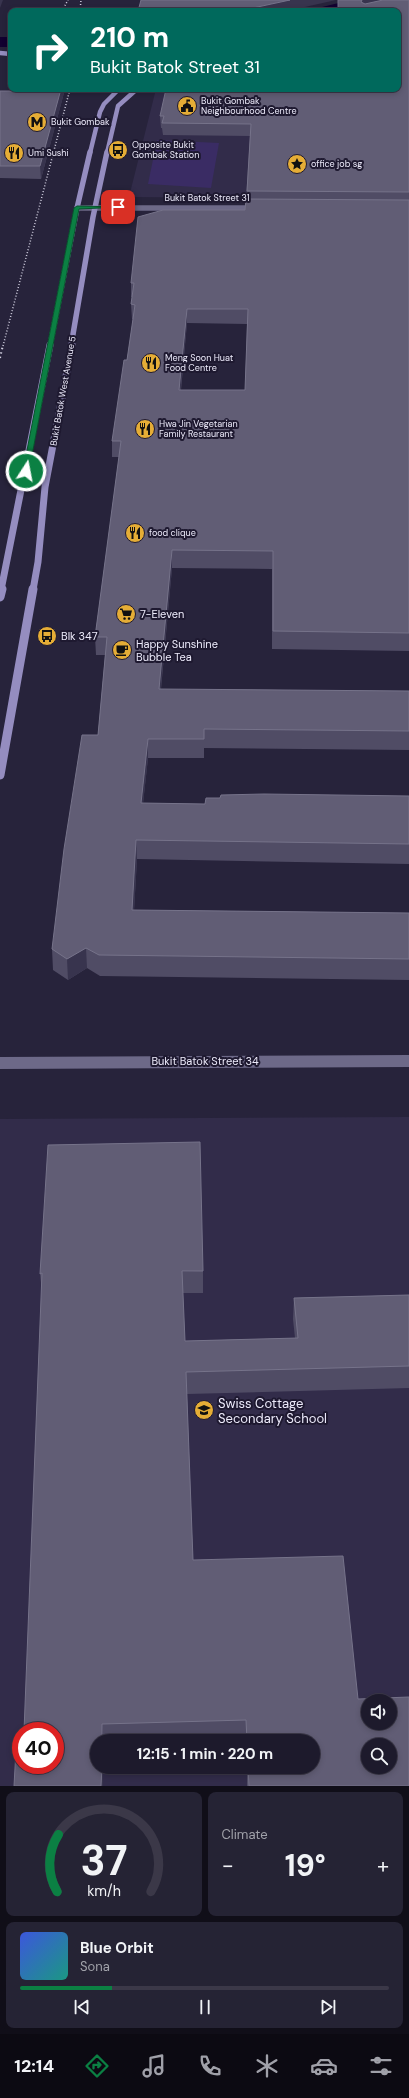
<!DOCTYPE html>
<meta charset="utf-8">
<style>
:root{--surface:#1d1a2c;--page:#252334;--text:#f1f3f6;--muted:#a0a1a9;--line:#3b3848;--accent:#0b8043}
body{margin:0;font-family:"DM Sans",sans-serif;background:var(--page);color:var(--text);height:100vh;display:flex;flex-direction:column;font-size:15px;white-space:nowrap}
*{box-sizing:border-box;margin:0}
p{font-size:13px;color:var(--muted)}
.icon{flex:none;width:22px;height:22px;fill:none;stroke:currentColor;stroke-width:2;stroke-linecap:round;stroke-linejoin:round}
.map{position:relative;height:1786px;overflow:hidden}
.panel{display:flex;flex-direction:column;gap:6px;padding:6px;background:#100e18;flex:1}
.panel>*{flex:none}
.top-card{position:absolute;left:8px;top:8px;width:393px;height:84px;border-radius:8px;box-shadow:0 2px 6px #0003,0 0 0 1px var(--line);background:#00695c;color:#fff;overflow:hidden}
.tools{position:absolute;left:361px;top:1694px;display:grid;gap:8px}
.tools a{display:grid;place-items:center;width:36px;height:36px;border-radius:50%;background:var(--surface);box-shadow:0 2px 6px #0003,0 0 0 1px var(--line);font-size:20px}
.speed{position:absolute;left:12px;top:1722px;display:flex;gap:8px;font-size:20px;font-weight:700;text-align:center}
.speed>*{display:grid;place-content:center;width:52px;height:52px;border-radius:50%;background:var(--surface);box-shadow:0 2px 6px #0003,0 0 0 1px var(--line);line-height:1}
.speed .limit{border:6px solid #d22;background:#fff;color:#111}
.pin{position:absolute;display:grid;place-items:center;width:34px;height:34px;color:#fff;margin:-17px;border-radius:8px;box-shadow:0 2px 6px #0006}
.me{position:absolute;width:44px;margin:-22px;rotate:11deg;stroke-linejoin:round;filter:drop-shadow(0 0 3px #0008)}
.turn{display:flex;align-items:center;gap:14px;height:84px;padding:0 16px;font-size:18px}
.turn .icon{width:52px;height:52px;stroke-width:2.5}
.turn b{display:block;font-size:28px;line-height:34px}
.big{font-size:30px;font-weight:700;line-height:1.1}
.panel .widget{flex:1;display:flex;flex-direction:column;justify-content:center;gap:6px;min-width:0;padding:0 14px;border-radius:8px;background:var(--page)}
.panel .dial{align-items:center;gap:0}
.dial svg{height:104px;overflow:visible;fill:none;stroke:var(--line);stroke-width:7;stroke-linecap:round;text-anchor:middle}
.dial text{fill:var(--text);stroke:none}
.song{display:flex;align-items:center;gap:12px}
.cover{width:48px;height:48px;border-radius:6px;background:linear-gradient(135deg,hsl(230 70% 55%),hsl(170 70% 35%))}
.played{height:4px;border-radius:2px;background:linear-gradient(90deg,var(--accent) 25%,var(--line) 25%)}
.keys{display:flex;justify-content:space-around;direction:ltr}
.heat{display:flex;justify-content:space-between;align-items:center;font-size:22px;direction:ltr}
.panel .tiles{flex:1;display:grid;gap:6px;grid-template-columns:1fr 1fr}
.widget:last-child{grid-column:span 2}
.trip{position:absolute;left:90px;top:1734px;width:230px;height:40px;border-radius:20px;background:var(--surface);box-shadow:0 2px 6px #0003,0 0 0 1px var(--line);font-weight:700;line-height:40px;text-align:center}
.dock{display:flex;height:64px;justify-content:space-around;align-items:center;background:#0c0a12;color:var(--muted)}
.dock .icon{width:28px;height:28px}
.dock .selected{color:var(--accent)}
.dock b{font-size:18px;color:var(--text)}
.map>svg:first-child{display:block}
</style>
<div class="map">
<svg width="409" height="1786" viewBox="0 0 409 1786">
<rect width="100%" height="100%" fill="#27233b"/>
<g fill="#322c4a" fill-rule="evenodd">
<polygon points="156,89 398,89 409,199 129,197"/>
<path d="M409,1117v669h-409v-667zM368,1701h22v22h-22zM21,1731h34v34h-34zM97,1741h216v26h-216zM368,1745h22v22h-22z"/>
</g>
<polygon fill="#3a2c64" points="157,140 219,143 211,188 148,184"/>
<g fill="none" stroke-linecap="round" stroke-linejoin="round">
<g fill="#120130" fill-rule="evenodd">
<polygon points="351,0 379,0 376,3 343,11 315,11 318,8"/>
<rect x="0" y="37" width="11" height="10"/>
</g>
<polyline stroke="#6d6988" stroke-width="5.5" points="77,208 259,208"/>
<polyline stroke="#6d6988" stroke-width="12" points="0,1063 409,1061"/>
<g stroke="#958dc0" stroke-width="4.5">
<polyline points="0,53 11,54"/>
<polyline points="90,153 100,112 104,104 119,89"/>
<polyline points="107,153 118,106 137,89"/>
</g>
<g stroke="#958dc0" stroke-width="5.5">
<polyline points="50,346 77,208 90,152"/>
<polyline points="71,346 93,217 107,152"/>
</g>
<g stroke="#958dc0" stroke-width="7">
<polyline points="1,590 50,345"/>
<polyline points="33,590 38,562 45,487 72,345"/>
</g>
<g stroke="#958dc0" stroke-width="9">
<polyline points="0,597 2,589"/>
<polyline points="0,775 33,589"/>
</g>
<g stroke="#d0cedf" stroke-width="1.5" stroke-dasharray="1 2" stroke-linecap="butt">
<polyline points="62,11 68,0"/>
<polyline points="80,11 81,0"/>
<polyline points="3,346 70,89"/>
</g>
<polyline stroke="#d0cedf" stroke-width="2" stroke-dasharray="1.5 3" stroke-linecap="butt" points="0,358 3,345"/>
</g>
<g fill="#504c65" fill-rule="evenodd">
<path d="M338,0h71v651l-137,-2v-80l-100,-1 -11,121 248,2v59l-205,-2v10h-56l-5,45 62,1 15,-6 189,-2v68l-272,-5 -3,51 275,3v67l-309,-4 -13,-8 -19,12 -15,-10 -1,-21 46,-214 7,-80h-9l-1,-18 24,-180h-7v-16l15,-81 6,-41h-1l-1,-15 1,-7h-1v-14l114,-73 1,-11 4,-63 -87,-1 -1,-7h-1l-1,-12 238,-27v-78h-60zM187,323l60,1 -2,66h-64z"/>
<polygon points="65,89 41,179 0,178 0,91 21,91"/>
<polygon points="203,1271 203,1293 183,1293 185,1341 295,1338 293,1319 294,1298 409,1295 409,1388 187,1394 193,1560 358,1699 409,1786 247,1786 247,1767 313,1767 313,1741 97,1741 97,1767 103,1767 103,1786 55,1765 42,1292 40,1274"/>
</g>
<g fill="#38344e">
<polygon points="0,0 3,0 0,8"/>
<polygon points="290,0 336,0 287,11 239,11"/>
<polygon points="362,0 393,0 363,7 361,2"/>
<polygon points="61,89 65,89 41,179 40,166"/>
<polygon points="187,309 187,323 179,405 179,390"/>
<polygon points="172,550 172,568 159,707 159,689"/>
<polygon points="148,739 148,758 141,823 141,803"/>
<polygon points="136,840 137,859 133,930 132,910"/>
<polygon points="86,948 87,968 68,980 67,959"/>
<polygon points="102,1724 103,1741 102,1741"/>
<polygon points="102,1767 103,1767 103,1786 101,1786"/>
</g>
<g fill="#615d75" stroke="#76738a" fill-rule="evenodd">
<polygon points="141,0 290,0 239,11 138,11"/>
<polygon points="338,0 362,0 361,2 365,4 383,0 409,0 409,192 247,191 251,124 162,123 164,116 160,116 166,89 398,89 398,11 338,11"/>
<polygon points="21,89 61,89 40,166 0,166 0,91 21,91"/>
<path d="M246,199l163,1v433l-136,-2v-80l-101,-1 -13,139 250,2v40l-205,-2v10h-56l-7,64 64,1 1,-6h14l1,-3 43,-1 145,2v48l-273,-4 -4,70 277,3v46l-310,-4 -13,-7 -19,11 -15,-10 12,-100 18,-114h16l9,-98h-12l26,-196h-9l12,-81h3l8,-55 -4,-1 3,-21h-3l7,-66 25,-7h82zM187,309h61l-3,81h-66z"/>
<path d="M200,1142l3,129h-21l3,70 113,-3 -4,-40 115,-3v71l-223,6 7,188 150,-4 15,143 51,-2v89h-160l-1,-19h65v-26h-66l-1,-21 -144,4v17h-5v26h5l-1,19h-87l2,-36 5,-1v16h34v-34h-31l18,-458 -2,1 8,-129zM368,1701h22v22h-22zM368,1745h22v22h-22z"/>
</g>
<polygon fill="#0b8043" stroke="#07532c" points="77,206 120,207 79,209 29,471 26,473 23,471 74,208"/>
<defs>
<g id="civic-disc" transform="scale(1)"><circle r="9.5" fill="#e5ad36" stroke="#1e1930"/><path d="M-.6-6.5H3V-4.5H.6V-3L4-1V1h2V6H-6V1h2V-1L-.6-3ZM-1.2 2.5V6h2.4V2.5Z" fill="#111"/></g>
<g id="metro-disc" transform="scale(1)"><circle r="9.5" fill="#e5ad36" stroke="#1e1930"/><path d="M-5.5 5V-5H-3L0 0L3-5H5.5V5H3V-.5L0 4L-3-.5V5Z" fill="#111"/></g>
<g id="bus-disc" transform="scale(1)"><circle r="9.5" fill="#e5ad36" stroke="#1e1930"/><path d="M-5-6H5V4H4V6H2V4H-2V6H-4V4H-5ZM-3.5-4V0h7V-4ZM-3.5 1.2v1.5H-2V1.2ZM2 1.2v1.5H3.5V1.2Z" fill="#111"/></g>
<g id="restaurant-disc" transform="scale(1)"><circle r="9.5" fill="#e5ad36" stroke="#1e1930"/><path d="M-5-6h1v4h1v-4h1v4h1v-4h1v5L-1.5 .5V6h-2V.5L-5-1ZM5-6V6H3V1.5H1.5Q1.5-4 5-6Z" fill="#111"/></g>
<g id="sight-disc" transform="scale(1)"><circle r="9.5" fill="#e5ad36" stroke="#1e1930"/><path d="M0-6L1.8-2.2L6-1.7L2.9 1.2L3.7 5.4L0 3.3L-3.7 5.4L-2.9 1.2L-6-1.7L-1.8-2.2Z" fill="#111"/></g>
<g id="supermarket-disc" transform="scale(1)"><circle r="9.5" fill="#e5ad36" stroke="#1e1930"/><path d="M-6-5.5h2.5l.6 2H6L4.5 2H-2.5L-4.4-4H-6ZM-1.5 3.2a1.3 1.3 0 1 0 .1 0ZM3 3.2a1.3 1.3 0 1 0 .1 0Z" fill="#111"/></g>
<g id="cafe-disc" transform="scale(1)"><circle r="9.5" fill="#e5ad36" stroke="#1e1930"/><path d="M-5.5-4.5H6V0H3Q3 3.5 0 3.5H-2.5Q-5.5 3.5-5.5 0ZM3-3.2v2h1.7v-2ZM-6 4.5H4V6H-6Z" fill="#111"/></g>
<g id="school-disc" transform="scale(1)"><circle r="9.5" fill="#e5ad36" stroke="#1e1930"/><path d="M0-5L7-2L0 1L-7-2ZM-4 1L0 2.5L4 1V4Q0 6-4 4Z" fill="#111"/></g>
</defs>
<g fill-rule="evenodd">
<use href="#civic-disc" x="187" y="106"/>
<use href="#metro-disc" x="37" y="122"/>
<use href="#bus-disc" x="118" y="150"/>
<use href="#restaurant-disc" x="14" y="153"/>
<use href="#sight-disc" x="297" y="164"/>
<use href="#restaurant-disc" x="151" y="363"/>
<use href="#restaurant-disc" x="145" y="429"/>
<use href="#restaurant-disc" x="135" y="533"/>
<use href="#supermarket-disc" x="126" y="614"/>
<use href="#bus-disc" x="47" y="636"/>
<use href="#cafe-disc" x="122" y="650"/>
<use href="#school-disc" x="204" y="1410"/>
</g>
<g text-anchor="middle" stroke-width="4" stroke-linejoin="round" paint-order="stroke">
<g font-size="9" fill="#eceafa" stroke="#1e1930" text-anchor="start">
<text x="201" y="104">Bukit Gombak<tspan x="201" dy="10">Neighbourhood Centre</tspan></text>
<text x="51" y="125">Bukit Gombak</text>
<text x="132" y="148">Opposite Bukit<tspan x="132" dy="10">Gombak Station</tspan></text>
<text x="28" y="156">Umi Sushi</text>
<text x="311" y="167">office job sg</text>
<text x="165" y="361">Meng Soon Huat<tspan x="165" dy="10">Food Centre</tspan></text>
<text x="159" y="427">Hwa Jin Vegetarian<tspan x="159" dy="10">Family Restaurant</tspan></text>
<text x="149" y="536">food clique</text>
</g>
<g font-size="9" fill="#eceafa" stroke="#1e1930">
<text x="207" y="201">Bukit Batok Street 31</text>
<text transform="translate(63 391) rotate(-80)" y="3">Bukit Batok West Avenue 5</text>
</g>
<g font-size="11" fill="#eceafa" stroke="#1e1930" text-anchor="start">
<text x="140" y="618">7-Eleven</text>
<text x="61" y="640">Blk 347</text>
<text x="136" y="648">Happy Sunshine<tspan x="136" dy="13">Bubble Tea</tspan></text>
</g>
<g font-size="11" fill="#eceafa" stroke="#1e1930">
<text x="205" y="1065">Bukit Batok Street 34</text>
</g>
<g font-size="13" fill="#eceafa" stroke="#1e1930" text-anchor="start">
<text x="218" y="1408">Swiss Cottage<tspan x="218" dy="15">Secondary School</tspan></text>
</g>
</g>
</svg>
<div class="tools">
<a><svg class="icon" aria-label="sound" viewBox="0 0 24 24"><path d="M4 9h4l5-4v14l-5-4H4zM17 9q2 3 0 6"/></svg></a>
<a><svg class="icon" aria-label="search" viewBox="0 0 24 24"><circle cx="10" cy="10" r="6"/><path d="M15 15l6 6"/></svg></a>
</div>
<div class="speed"><div class="limit">40</div></div>
<div class="pin" style="left:118px;top:207px;background:#d93025"><svg class="icon" aria-label="arrive" viewBox="0 0 24 24"><path d="M6 21V4h12l-3 4 3 4H6"/></svg></div>
<svg class="me" style="left:26px;top:471px" viewBox="-20 -20 40 40"><circle r="17" fill="#0b8043" stroke="#fff" stroke-width="3"/><path d="M0-11L8 9 0 5-8 9z" fill="#fff"/></svg>
<div class="trip">12:15 · 1 min · 220 m</div>
<div class="top-card">
<div class="turn"><svg class="icon" aria-label="right" viewBox="0 0 24 24"><path d="M7 20v-9h11M14 6l5 5-5 5"/></svg><div><b>210 m</b>Bukit Batok Street 31</div></div>
</div>
</div>
<section class="panel">
<div class="tiles">
<div class="widget dial"><svg viewBox="0 0 100 80">
<path d="M14 69A42 42 0 1 1 86 69"/>
<path d="M14 69A42 42 0 0 1 15 25" stroke="#0b8043"/>
<text x="50" y="56" font-size="32" font-weight="700">37</text>
<text x="50" y="72" font-size="11">km/h</text>
</svg></div>
<div class="widget"><p>Climate</p>
<div class="heat"><a>−</a><b class="big">19°</b><a>+</a></div>
</div>
<div class="widget">
<div class="song"><i class="cover"></i><div><b>Blue Orbit</b><p>Sona</p></div></div>
<div class="played"></div>
<div class="keys"><svg class="icon" aria-label="previous" viewBox="0 0 24 24"><path d="M18 5L8 12l10 7zM5 5v14"/></svg><svg class="icon" aria-label="pause" viewBox="0 0 24 24"><path d="M8 5v14M16 5v14"/></svg><svg class="icon" aria-label="next" viewBox="0 0 24 24"><path d="M6 5l10 7-10 7zM19 5v14"/></svg></div>
</div>
</div>
</section>
<nav class="dock">
<b>12:14</b>
<svg class="icon selected" aria-label="directions" viewBox="0 0 24 24"><path d="M12 3l9 9-9 9-9-9zM9 14v-3h6M13 9l2 2-2 2"/></svg>
<svg class="icon" aria-label="music" viewBox="0 0 24 24"><path d="M9 18V5l10-2v13"/><circle cx="6" cy="18" r="3"/><circle cx="16" cy="16" r="3"/></svg>
<svg class="icon" aria-label="phone" viewBox="0 0 24 24"><path d="M5 4h4l2 5-3 2q2 4 5 5l2-3 5 2v4C11 20 4 13 5 4z"/></svg>
<svg class="icon" aria-label="climate" viewBox="0 0 24 24"><path d="M12 3v18M4 7l16 10M4 17L20 7"/></svg>
<svg class="icon" aria-label="car" viewBox="0 0 24 24"><path d="M5 17H2v-5l4-1 3-4h7l3 4 3 1v5h-3M9 17h6M6 11h13"/><circle cx="7" cy="17" r="2"/><circle cx="17" cy="17" r="2"/></svg>
<svg class="icon" aria-label="filters" viewBox="0 0 24 24"><path d="M4 7h16M4 17h16"/><circle cx="9" cy="7" r="2"/><circle cx="15" cy="17" r="2"/></svg>
</nav>
